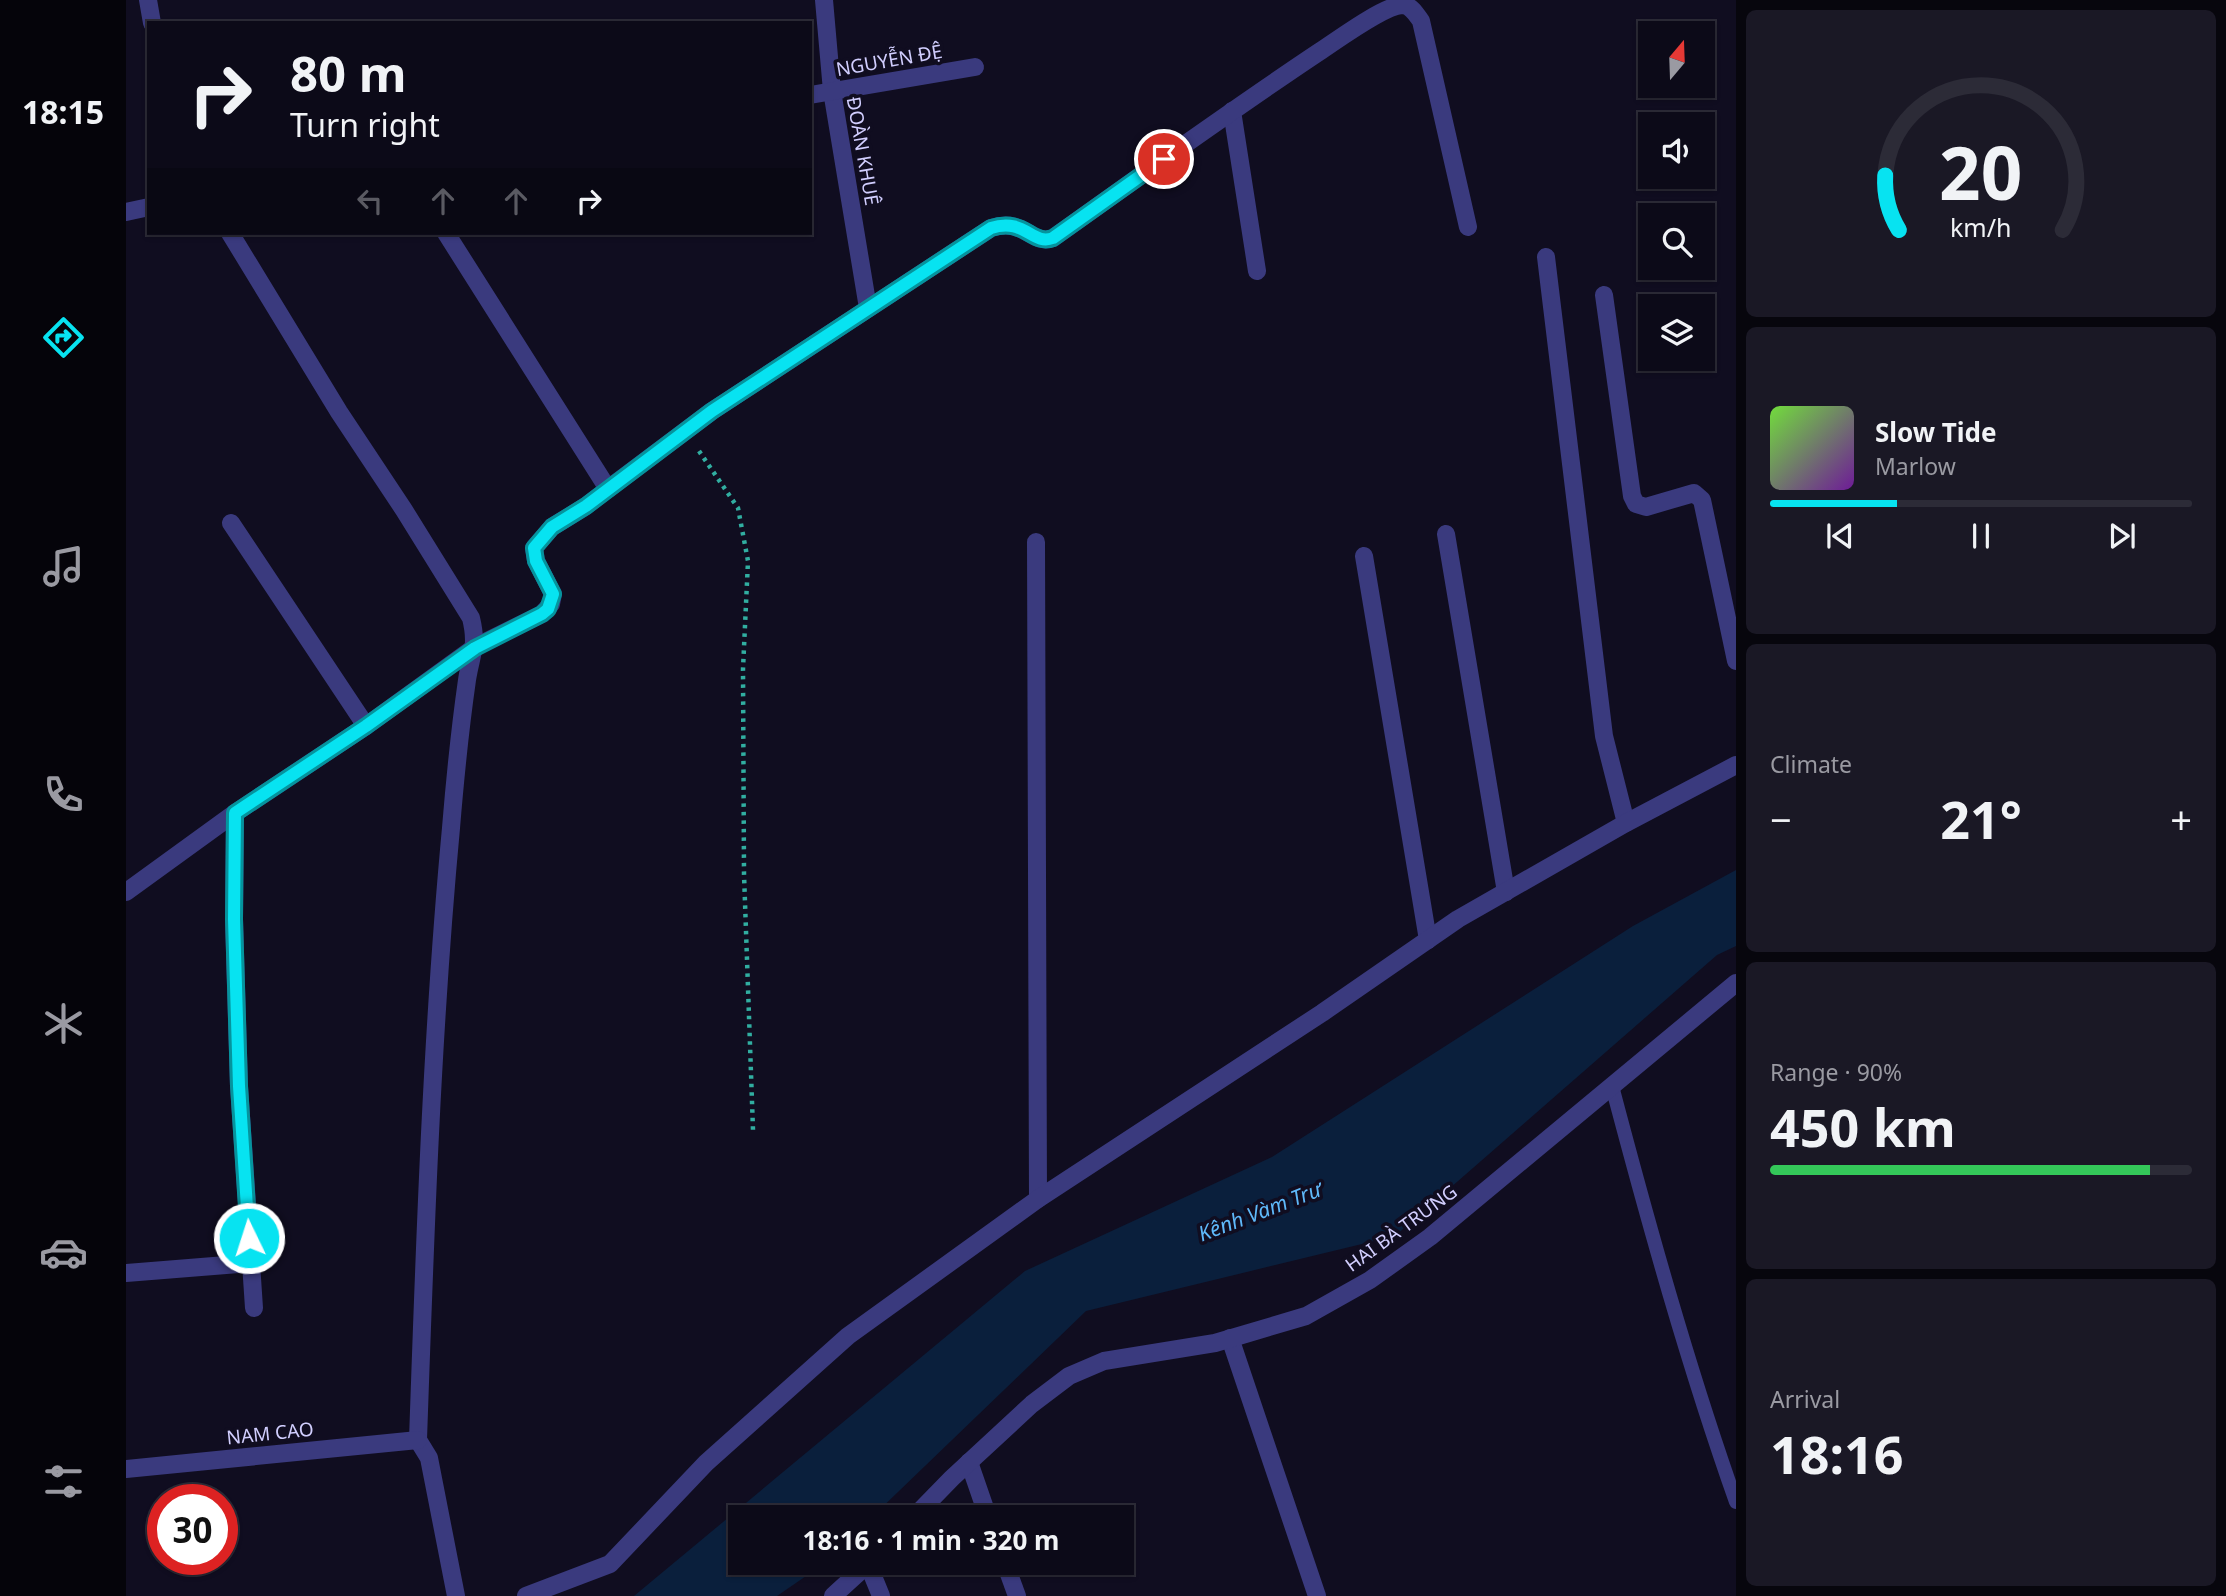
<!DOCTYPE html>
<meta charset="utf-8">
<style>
:root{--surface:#0c0a18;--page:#1a1825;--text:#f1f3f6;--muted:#9a9aa2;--line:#2c2b37;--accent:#07e3f1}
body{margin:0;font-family:"Noto Sans",sans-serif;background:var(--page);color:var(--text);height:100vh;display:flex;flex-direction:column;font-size:26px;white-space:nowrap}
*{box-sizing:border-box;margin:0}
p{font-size:23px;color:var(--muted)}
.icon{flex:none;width:38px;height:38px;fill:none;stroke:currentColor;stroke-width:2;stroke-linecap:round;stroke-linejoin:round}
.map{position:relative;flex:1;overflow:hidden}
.panel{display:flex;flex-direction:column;gap:10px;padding:10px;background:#07060d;width:490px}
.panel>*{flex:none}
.banner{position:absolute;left:21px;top:21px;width:665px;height:214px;border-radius:0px;box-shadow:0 2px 5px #0004,0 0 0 2px var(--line);background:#0c0a18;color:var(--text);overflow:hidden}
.needle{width:46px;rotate:19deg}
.buttons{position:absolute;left:1512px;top:21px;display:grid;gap:14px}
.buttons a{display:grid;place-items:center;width:77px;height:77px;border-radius:0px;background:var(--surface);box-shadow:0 2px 5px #0004,0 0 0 2px var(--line);font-size:35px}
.speed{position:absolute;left:21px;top:1484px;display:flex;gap:14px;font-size:35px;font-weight:700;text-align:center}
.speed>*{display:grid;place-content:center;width:91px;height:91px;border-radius:50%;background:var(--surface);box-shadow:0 2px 5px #0004,0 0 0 2px var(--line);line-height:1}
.speed .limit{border:10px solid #d22;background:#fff;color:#111}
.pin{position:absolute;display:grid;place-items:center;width:60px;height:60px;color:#fff;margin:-30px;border:4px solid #fff;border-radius:50%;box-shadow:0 2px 7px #0007}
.me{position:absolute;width:77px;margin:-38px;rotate:356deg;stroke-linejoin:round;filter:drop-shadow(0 0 5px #0008)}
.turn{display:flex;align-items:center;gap:24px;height:147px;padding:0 28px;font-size:32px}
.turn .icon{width:91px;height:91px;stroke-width:2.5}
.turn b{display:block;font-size:49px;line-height:60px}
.lanes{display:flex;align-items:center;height:66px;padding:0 28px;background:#0003;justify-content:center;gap:35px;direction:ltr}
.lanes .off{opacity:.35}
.big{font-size:52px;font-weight:700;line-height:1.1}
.panel .card{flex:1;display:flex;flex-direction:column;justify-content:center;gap:10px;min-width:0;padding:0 24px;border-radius:10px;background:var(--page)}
.panel .dial{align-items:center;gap:0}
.dial svg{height:182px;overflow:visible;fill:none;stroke:var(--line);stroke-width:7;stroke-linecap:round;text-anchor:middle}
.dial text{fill:var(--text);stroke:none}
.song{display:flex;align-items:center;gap:21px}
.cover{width:84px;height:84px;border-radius:10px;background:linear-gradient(135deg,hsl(100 70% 55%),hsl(280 70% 35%))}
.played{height:7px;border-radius:4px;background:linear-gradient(90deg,var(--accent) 30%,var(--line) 30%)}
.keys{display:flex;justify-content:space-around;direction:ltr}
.heat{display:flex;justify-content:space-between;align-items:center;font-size:38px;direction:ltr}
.charge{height:10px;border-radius:5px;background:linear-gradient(90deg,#34c759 90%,var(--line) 0)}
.trip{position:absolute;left:602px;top:1505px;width:406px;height:70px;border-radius:0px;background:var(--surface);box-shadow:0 2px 5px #0004,0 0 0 2px var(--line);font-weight:700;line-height:70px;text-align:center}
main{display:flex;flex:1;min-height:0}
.menu{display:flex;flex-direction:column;width:126px;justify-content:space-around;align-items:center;background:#05040a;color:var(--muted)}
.menu .icon{width:49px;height:49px}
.menu .current{color:var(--accent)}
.menu b{font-size:32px;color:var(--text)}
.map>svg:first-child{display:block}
</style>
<main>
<nav class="menu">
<b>18:15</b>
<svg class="icon current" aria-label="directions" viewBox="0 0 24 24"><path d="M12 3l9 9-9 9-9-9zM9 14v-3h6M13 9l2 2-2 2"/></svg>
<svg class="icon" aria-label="music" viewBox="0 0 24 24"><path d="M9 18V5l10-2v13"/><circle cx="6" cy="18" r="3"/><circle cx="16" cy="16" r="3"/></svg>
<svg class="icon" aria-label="phone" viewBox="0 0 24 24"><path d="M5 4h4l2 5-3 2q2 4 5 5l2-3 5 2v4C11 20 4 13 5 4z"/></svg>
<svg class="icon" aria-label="climate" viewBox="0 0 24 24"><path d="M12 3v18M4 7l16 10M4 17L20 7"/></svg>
<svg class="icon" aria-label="car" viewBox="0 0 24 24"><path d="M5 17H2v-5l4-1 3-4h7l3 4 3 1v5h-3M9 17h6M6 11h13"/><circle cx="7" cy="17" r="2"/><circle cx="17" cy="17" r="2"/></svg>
<svg class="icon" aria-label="filters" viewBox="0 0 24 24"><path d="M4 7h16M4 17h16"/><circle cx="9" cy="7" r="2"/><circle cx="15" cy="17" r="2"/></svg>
</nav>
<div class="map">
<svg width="1610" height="1596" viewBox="0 0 1610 1596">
<rect width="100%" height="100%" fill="#100d20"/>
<polygon fill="#0a1f3c" points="1610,870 1610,946 1591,955 1269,1236 960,1311 746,1517 614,1517 614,1563 699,1563 651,1596 508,1596 899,1271 1146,1157 1507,926"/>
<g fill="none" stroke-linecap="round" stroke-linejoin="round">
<polyline stroke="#31aea1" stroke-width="4.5" stroke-dasharray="3.5 5" stroke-linecap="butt" points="573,451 612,508 622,561 617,669 618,874 627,1130"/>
<path stroke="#3a3a7e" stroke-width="14" d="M1486,1086c37,140 76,280 124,416"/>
<g stroke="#3a3a7e" stroke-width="18">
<polyline points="22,0 26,23"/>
<polyline points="698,0 706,91 742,308"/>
<polyline points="684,95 849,67"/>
<polyline points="1106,111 1131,271"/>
<polyline points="0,212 23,207"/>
<path d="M104,233l109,179 65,98 67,108c7,29 0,36 -4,62 -7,49 -12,99 -16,148 -19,203 -26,408 -33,612l11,18 27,138"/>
<path d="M320,233l162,256 104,-78 279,-183c34,-11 40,18 62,10 88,-63 176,-126 266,-186 17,-11 64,-46 83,-47 9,0 14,9 19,16l47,206"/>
<polyline points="1420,257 1478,736 1500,823"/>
<polyline points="1478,295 1506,496 1510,504 1520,507 1568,493 1576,500 1610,661"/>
<polyline points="105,523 240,726"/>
<polyline points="1320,534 1380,892"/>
<polyline points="910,542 912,1199"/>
<polyline points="1238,556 1302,940"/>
<polyline points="109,813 108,919 113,1086 125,1263"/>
<polyline points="0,892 109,813 240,726 349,647 416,614 425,604 427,594 410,561 408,548 426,527 460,506 482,489"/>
<polyline points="0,1273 125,1263 128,1308"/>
<polyline points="1104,1338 1191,1596"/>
<polyline points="843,1462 862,1517"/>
<polyline points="0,1469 292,1440"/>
<polyline points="788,1517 826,1478 906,1404 943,1376 978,1361 1089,1343 1180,1316 1244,1280 1304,1237 1610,983"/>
<polyline points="879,1563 891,1596"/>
<polyline points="742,1564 755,1596"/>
<polyline points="400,1596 484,1564 580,1463 722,1336 912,1199 1196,1013 1332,919 1500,823 1610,765"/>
<polyline points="707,1596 743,1563"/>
</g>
</g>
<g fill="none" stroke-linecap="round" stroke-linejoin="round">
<g stroke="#05949d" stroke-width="18">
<path id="route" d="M123,1238l-10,-152 -5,-167 1,-106 131,-87 109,-78 67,-34 6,-5 5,-15 -17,-33 -2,-13 18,-21 34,-21 126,-95 279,-183c34,-11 41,18 62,10l111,-79"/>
</g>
<use href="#route" stroke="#07e3f1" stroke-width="12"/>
</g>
<g text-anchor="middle" stroke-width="7" stroke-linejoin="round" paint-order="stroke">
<g font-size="19" fill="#d1cefe" stroke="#100d20">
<text transform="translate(763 60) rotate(-10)" y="7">NGUYỄN ĐỆ</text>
<text transform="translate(737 151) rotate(80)" y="7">ĐOÀN KHUÊ</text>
<text transform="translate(1275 1228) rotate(-36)" y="7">HAI BÀ TRƯNG</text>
<text transform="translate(144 1433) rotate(-6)" y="7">NAM CAO</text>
</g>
<g font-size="21" font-style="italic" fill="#5fb9fa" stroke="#100d20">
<text transform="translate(1134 1212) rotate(-21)" y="7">Kênh Vàm Trư</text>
</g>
</g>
</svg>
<div class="buttons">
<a><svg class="needle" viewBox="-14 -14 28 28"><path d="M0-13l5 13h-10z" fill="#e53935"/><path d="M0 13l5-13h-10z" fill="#9a9aa2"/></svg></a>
<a><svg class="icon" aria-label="sound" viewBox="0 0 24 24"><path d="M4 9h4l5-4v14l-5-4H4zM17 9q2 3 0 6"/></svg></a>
<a><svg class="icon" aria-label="search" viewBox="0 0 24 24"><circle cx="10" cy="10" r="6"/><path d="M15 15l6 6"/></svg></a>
<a><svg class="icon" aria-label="layers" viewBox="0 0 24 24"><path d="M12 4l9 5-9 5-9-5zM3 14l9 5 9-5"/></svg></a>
</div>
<div class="speed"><div class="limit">30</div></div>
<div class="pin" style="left:1038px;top:159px;background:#d93025"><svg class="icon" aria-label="arrive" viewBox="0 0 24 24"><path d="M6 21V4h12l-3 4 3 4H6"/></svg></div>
<svg class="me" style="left:123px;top:1238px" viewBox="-20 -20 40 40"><circle r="17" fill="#07e3f1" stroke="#fff" stroke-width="3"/><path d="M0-11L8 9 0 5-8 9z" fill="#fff"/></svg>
<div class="trip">18:16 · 1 min · 320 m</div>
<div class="banner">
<div class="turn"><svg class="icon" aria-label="right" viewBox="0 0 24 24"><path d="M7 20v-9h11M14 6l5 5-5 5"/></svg><div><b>80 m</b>Turn right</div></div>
<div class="lanes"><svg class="icon off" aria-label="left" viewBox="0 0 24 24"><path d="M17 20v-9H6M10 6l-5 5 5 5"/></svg><svg class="icon off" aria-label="ahead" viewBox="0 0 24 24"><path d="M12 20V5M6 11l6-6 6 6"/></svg><svg class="icon off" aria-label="ahead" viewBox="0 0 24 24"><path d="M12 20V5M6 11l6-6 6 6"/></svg><svg class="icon" aria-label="right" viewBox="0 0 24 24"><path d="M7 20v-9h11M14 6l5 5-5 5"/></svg></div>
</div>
</div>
<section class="panel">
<div class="card dial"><svg viewBox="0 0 100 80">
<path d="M14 69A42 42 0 1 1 86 69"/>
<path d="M14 69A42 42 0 0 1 8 45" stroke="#07e3f1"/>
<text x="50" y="56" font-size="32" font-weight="700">20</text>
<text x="50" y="72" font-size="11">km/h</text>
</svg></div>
<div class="card">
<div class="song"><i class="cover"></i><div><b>Slow Tide</b><p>Marlow</p></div></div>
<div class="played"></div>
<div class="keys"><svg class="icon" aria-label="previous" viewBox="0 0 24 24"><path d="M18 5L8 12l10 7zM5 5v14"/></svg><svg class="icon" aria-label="pause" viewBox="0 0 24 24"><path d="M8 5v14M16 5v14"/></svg><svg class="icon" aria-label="next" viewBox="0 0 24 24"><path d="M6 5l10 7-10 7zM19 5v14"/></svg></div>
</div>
<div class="card"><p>Climate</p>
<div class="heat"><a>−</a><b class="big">21°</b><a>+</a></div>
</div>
<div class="card"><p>Range · 90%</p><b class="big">450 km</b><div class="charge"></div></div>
<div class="card"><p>Arrival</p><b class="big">18:16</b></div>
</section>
</main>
